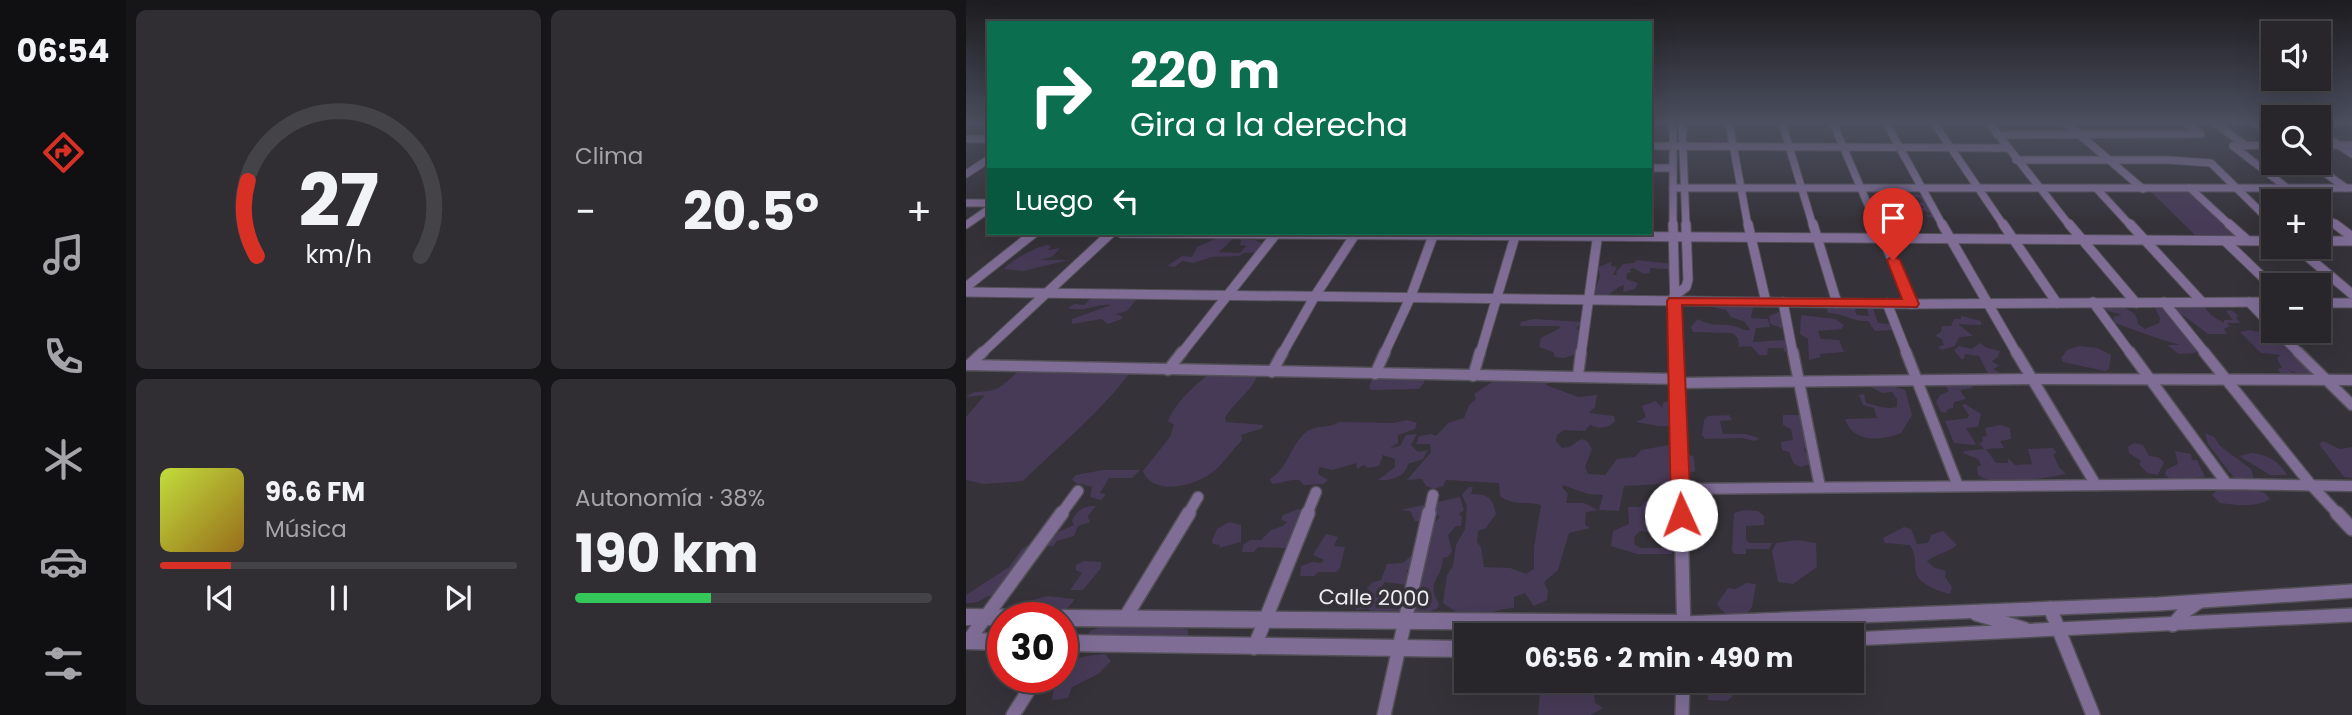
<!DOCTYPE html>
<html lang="es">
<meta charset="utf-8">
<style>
:root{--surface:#28262b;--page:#302e33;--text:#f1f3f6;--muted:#a5a5a9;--line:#444347;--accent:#d93025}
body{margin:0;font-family:Poppins,sans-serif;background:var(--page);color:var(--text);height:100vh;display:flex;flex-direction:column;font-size:26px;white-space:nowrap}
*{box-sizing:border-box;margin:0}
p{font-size:23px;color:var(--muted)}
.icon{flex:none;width:38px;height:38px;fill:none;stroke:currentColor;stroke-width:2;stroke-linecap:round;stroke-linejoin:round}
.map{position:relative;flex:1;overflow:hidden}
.side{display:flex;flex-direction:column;gap:10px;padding:10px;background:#161518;width:840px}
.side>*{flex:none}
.hud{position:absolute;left:21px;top:21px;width:665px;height:214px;border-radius:0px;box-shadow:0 7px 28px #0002,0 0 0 2px var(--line);background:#0b6e4f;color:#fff;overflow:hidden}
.tools{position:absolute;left:1295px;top:21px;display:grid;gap:14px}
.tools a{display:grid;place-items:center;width:70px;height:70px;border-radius:0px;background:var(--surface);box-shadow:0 7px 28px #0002,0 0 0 2px var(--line);font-size:35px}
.speed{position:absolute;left:21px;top:602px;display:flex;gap:14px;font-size:35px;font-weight:700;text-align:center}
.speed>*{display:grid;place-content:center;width:91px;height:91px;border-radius:50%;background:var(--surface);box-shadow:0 7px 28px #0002,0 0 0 2px var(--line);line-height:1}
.speed .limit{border:10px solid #d22;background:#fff;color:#111}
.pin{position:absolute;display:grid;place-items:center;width:60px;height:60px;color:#fff;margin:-72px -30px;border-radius:50% 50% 50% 0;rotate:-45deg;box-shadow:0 0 7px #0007}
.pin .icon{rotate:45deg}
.me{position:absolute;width:77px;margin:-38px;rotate:358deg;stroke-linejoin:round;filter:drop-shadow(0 0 5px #0008)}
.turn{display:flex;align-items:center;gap:24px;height:147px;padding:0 28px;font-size:32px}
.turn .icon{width:91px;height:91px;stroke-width:2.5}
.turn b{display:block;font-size:49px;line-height:60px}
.then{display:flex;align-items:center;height:66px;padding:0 28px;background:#0003;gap:14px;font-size:26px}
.big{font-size:52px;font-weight:700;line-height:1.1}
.side .card{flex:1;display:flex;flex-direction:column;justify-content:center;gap:10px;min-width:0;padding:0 24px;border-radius:10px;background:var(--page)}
.side .dial{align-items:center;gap:0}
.dial svg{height:182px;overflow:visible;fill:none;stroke:var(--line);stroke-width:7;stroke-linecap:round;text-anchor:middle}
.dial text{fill:var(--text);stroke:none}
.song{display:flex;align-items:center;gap:21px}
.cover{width:84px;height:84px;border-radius:10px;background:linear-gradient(135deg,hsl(70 70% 55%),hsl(40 70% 35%))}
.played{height:7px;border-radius:4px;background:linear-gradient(90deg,var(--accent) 20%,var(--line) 20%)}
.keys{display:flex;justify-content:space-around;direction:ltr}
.heat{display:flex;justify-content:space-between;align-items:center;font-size:38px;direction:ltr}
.charge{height:10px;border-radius:5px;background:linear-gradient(90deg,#34c759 38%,var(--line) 0)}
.side .tiles{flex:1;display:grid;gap:10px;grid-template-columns:repeat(2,1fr)}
.trip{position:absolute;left:488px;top:623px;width:410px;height:70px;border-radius:0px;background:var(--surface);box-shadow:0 7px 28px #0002,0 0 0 2px var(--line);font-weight:700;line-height:70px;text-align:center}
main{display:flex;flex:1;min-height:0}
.tabs{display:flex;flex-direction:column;width:126px;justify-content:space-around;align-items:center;background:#100f11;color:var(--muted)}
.tabs .icon{width:49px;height:49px}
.tabs .current{color:var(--accent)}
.tabs b{font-size:32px;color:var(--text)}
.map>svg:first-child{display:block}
</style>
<main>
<nav class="tabs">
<b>06:54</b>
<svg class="icon current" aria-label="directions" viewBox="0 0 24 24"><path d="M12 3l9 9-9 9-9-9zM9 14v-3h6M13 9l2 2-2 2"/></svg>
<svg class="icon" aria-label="music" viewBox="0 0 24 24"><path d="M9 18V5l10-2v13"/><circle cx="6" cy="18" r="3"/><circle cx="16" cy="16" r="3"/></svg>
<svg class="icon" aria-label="phone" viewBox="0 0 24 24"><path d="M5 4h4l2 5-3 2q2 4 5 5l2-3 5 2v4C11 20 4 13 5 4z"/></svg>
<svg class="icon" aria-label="climate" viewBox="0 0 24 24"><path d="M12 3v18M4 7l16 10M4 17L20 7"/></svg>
<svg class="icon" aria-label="car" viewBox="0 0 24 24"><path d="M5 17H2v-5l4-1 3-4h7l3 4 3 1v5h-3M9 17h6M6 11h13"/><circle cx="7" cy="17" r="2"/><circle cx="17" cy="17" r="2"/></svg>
<svg class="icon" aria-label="filters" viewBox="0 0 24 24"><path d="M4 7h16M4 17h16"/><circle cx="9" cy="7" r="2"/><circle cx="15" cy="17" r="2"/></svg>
</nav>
<section class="side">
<div class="tiles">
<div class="card dial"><svg viewBox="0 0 100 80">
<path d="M14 69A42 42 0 1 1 86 69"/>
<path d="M14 69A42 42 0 0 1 10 36" stroke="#d93025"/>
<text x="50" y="56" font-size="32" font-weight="700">27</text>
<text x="50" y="72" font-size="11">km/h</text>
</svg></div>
<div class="card"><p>Clima</p>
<div class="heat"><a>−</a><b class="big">20.5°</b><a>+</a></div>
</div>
<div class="card">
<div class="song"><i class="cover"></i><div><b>96.6 FM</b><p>Música</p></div></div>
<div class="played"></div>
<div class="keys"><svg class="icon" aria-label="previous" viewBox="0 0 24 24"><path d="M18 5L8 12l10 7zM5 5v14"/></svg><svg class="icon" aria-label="pause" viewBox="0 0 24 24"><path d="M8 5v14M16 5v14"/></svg><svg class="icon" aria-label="next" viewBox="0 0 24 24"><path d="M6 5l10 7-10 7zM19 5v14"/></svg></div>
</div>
<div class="card"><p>Autonomía · 38%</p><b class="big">190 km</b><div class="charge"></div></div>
</div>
</section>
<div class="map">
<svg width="1386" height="715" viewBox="0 0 1386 715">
<rect width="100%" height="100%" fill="#353239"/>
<g fill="#473a57">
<path d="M922,189c16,2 26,7 41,7l8,9 1,14 -13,-3 7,-2 -12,-5 5,-2 -8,-3 6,-2 -2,-4 -13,-2 4,6 4,1 -6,2 12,17 -17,3 -4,-4h-13l22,-3 -4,-4 -12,-3 9,-1 4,-5 -14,-4v2h-11v-4l-11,-7 10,-1 2,3h7z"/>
<polygon points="1184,191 1227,192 1279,237 1231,237"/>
<polygon points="253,237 268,238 253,252 274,253 280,246 274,245 275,239 289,240 297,244 295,252 277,253 274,256 246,257 227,263 216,261 209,267 201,266 216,256 226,257 231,247"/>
<path d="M82,245l3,1 -3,4 12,-2 -8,9 -12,3h29l-46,11 -19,-2c6,-8 33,-23 44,-24z"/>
<path d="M671,260l36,4 2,13 -7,-3v-5l-18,-1v5l-6,1 -11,-6 -4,2 3,2 -5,1 -1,6 12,4 -3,6 -12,3 1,-7c-12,3 -14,17 -30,8l6,-16 -2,-10 13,-5v4l6,1 -4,8h4l-1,-3 7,-8 11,-1z"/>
<path d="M127,296h46l-12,15 -11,3 6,2v3l-14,5 -7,-5 -29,5v-5l39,-14c-15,-2 -27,8 -43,3l6,-4 10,1z"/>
<path d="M754,302h30l3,6 -2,10 17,1 2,8 -14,1 -3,14 31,-2 -1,-11 -13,-5 -1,-8 10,-4 6,2 7,35 -7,3 -2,-4h-15l-1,7h-8l-8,-9 -12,1 -1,-9 -6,-5 -39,-1 -2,-5 7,-8c13,8 22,4 36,7 7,1 8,5 16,4l-5,-8 -14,-5 -5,-7 -14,-3z"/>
<polygon points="1206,303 1237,305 1245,315 1258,323 1258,320 1267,320 1260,311 1265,310 1273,316 1270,317 1274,323 1261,323 1264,326 1258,329 1261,334 1242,334 1206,307"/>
<path d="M1152,304c9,7 19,6 20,20l7,5 14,-6 1,-5 -6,-12h8l35,44 -2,3 -16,1 -12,-9h13c-22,-6 -43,-14 -65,-22l-2,-6 9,-2 -17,-5 -3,-5z"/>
<path d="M900,306h6l6,17 12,1 3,6 -18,1 -7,-10c-17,1 -24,-8 -40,-8l-2,-6h31l-2,4 2,4 12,1z"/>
<polygon points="835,315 869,319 878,325 875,329 852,331 855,339 873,340 878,352 854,354 855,357 843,360 842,339 834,334"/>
<polygon points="995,316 1015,321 1015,325 992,324 1007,336 993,337 989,346 976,350 972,347 978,345 976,339 969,336 975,332 976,326 985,326 988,319 995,319"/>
<polygon points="568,319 618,322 610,328 614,331 610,354 598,358 589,357 587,352 573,347 575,338 594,328 593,326 554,326 555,322"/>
<polygon points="1283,330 1311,335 1339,364 1336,366 1346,366 1360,375 1337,376 1321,369 1330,375 1325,377 1315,374 1312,369 1316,368 1311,359 1314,355 1295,353 1274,332"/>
<polygon points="1014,343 1021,348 1034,351 1032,357 1026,361 1033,366 1027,369 1036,374 1023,376 1013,356 999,354 998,359 995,359 988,350 993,346 1006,349"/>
<polygon points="1113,346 1131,348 1145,355 1143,369 1139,371 1097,362 1095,358 1101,350"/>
<path d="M56,369l110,1c-30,41 -72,75 -109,111l-39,3 -18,-4v-63l19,-22 -19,2c8,-8 18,-4 27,-7 11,-3 19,-15 29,-21z"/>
<path d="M243,374l48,1c-3,14 -24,28 -32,43l1,4 37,3v3l-22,7 1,5c-12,12 -21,28 -35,36 -18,11 -55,19 -64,-5l27,-34 4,-12 -6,-4c6,-17 27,-36 41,-47z"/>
<path d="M539,374l46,5 -5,6 32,12 19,-2 -2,12 -6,6 25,3 1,5c-7,8 -15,8 -25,4l-5,6 -21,-1 -7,5 -1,6 6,7 8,-1 11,-8 6,2 5,8 -7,18 3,7 17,1 12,-16 18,-2 6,-7 28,-5 25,12 1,14 -11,4 -5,8 -55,3 -5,25 -20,-1 4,-15 -15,-1 -25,-9 -1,2 6,7 -2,9h18l14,7 -12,2 -1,13 5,3 -21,5 -11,37 -14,12 4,9 -1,9 -13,6 -9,-13 -11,4v11c-37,2 -32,24 -71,-5l4,-28 6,-9 3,-21 9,-16 2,-23 -5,-11 7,-8h4l-2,7c17,0 22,4 25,20l-10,14 -8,3 -1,11 4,5 3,20 26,1 16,6 8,-5v-22l7,-42c-15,-4 -29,1 -41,-9l-1,-13 -53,-3 -3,6 -9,3 -8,-3 -4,-7 -15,1 24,-28 -1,-8h-14l3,-8 12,-2 5,2 12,-13 16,-5 5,-13 7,-6 -2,-5z"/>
<polygon points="407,376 458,378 458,383 453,389 405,390 403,387"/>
<path d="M899,384l28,2 12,4 7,25 -11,18c-20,8 -48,10 -56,-14l32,-1 -3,-10 -11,-3 -4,-10 5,-1 2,9c10,2 19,7 31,4v-8l-5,-7 -10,1z"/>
<polygon points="1005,385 1007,388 994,390 1000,399 988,402 987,408 982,409 980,413 975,412 970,402 974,395 983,391 980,386"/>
<path d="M704,400l8,2 -2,22c-14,5 -26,0 -40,-2l10,-5 -4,-11 14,-5 6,7 1,-5z"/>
<polygon points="999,404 1015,414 1012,427 1000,428 1010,444 1008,445 988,443 979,421 1002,418 1003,415 996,405"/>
<polygon points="763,415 766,420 754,421 757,434 780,434 793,438 789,441 776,438 739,439 736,435 738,420 742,416"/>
<polygon points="817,415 837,415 847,442 838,449 839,452 847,456 849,463 835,467 828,464 823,452 816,450 815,442 827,440 825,429 817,425"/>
<path d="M441,420l10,3 -2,6 -17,6v8l-8,5 10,-2 6,-11 11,-1 -6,11 7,7 10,-2 -5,9 -15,5c-2,13 -18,17 -30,16l17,-13v-8l-12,-4 -4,11 -11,2 -4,-3 -7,4 -1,-6 -23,7 -14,-3 -1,7 10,6 -5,4 -19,1 -5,-5c-11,-1 -17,4 -27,4l-2,-5c17,-10 20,-31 33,-44 11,-12 24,-5 36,-13l54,1z"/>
<path d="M1034,425l10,3 1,11 -11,2 4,7 -18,1 10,14h12v-5l7,7 17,-1 -4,-15 25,-1 4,5 -4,1 6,13 7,7c-18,4 -74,13 -88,1l-1,-8 4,-2 -3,-6 -15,-6 1,-2 20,-2 -5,-6 4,-1 -1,-5 5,-1 -2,-8z"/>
<polygon points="1239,433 1248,437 1254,446 1285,469 1288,479 1268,478 1242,444"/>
<polygon points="1357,441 1374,449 1386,447 1386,478 1378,477 1353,444"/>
<polygon points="1168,443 1177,445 1183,456 1192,457 1198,462 1192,475 1181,473 1173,464 1175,461 1163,453 1162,447"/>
<polygon points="1209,451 1225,454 1226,460 1231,460 1239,477 1206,480 1199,475 1200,470 1212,464"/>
<path d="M1286,453c15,1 28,9 35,22h-17l-31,-19z"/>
<polygon points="137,470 174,470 166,478 143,478 134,493 140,494 135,500 124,497 126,487 110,483 106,479 110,475"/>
<path d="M1290,490l9,3 5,6c-14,9 -34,6 -50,4l-8,-8 4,-4z"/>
<path d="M494,497l4,13 -5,4 3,3 -1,9h-5l-8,9 4,16 -4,6 -5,1c-1,22 -18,23 -4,46l-2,5 -17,6 -7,-1 8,-57 10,-18 4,-17 5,-5 -5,-4 -13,8h-7l-5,-10 -10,-1z"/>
<polygon points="683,498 690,498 695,508 710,508 709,519 683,515 678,518 683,522 704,524 704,529 692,533 674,531 668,537 669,545 675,548 706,548 706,554 671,554 645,546 647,531 663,524 662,507 674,507"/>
<path d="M130,506l-8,10 2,6 -12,4 -4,10 -17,5 -4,5h-7l14,-15 14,-6 -2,-4c4,-10 13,-16 24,-15z"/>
<polygon points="332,509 347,515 348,519 340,526 342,533 323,554 319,552 320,548 292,547 288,552 276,552 277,545 284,540 295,540 305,530 317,526 321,522 315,520 317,515"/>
<polygon points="779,510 792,511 798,516 798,525 780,526 780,539 783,543 806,543 803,549 780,549 780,554 768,554 766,550 768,513"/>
<polygon points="263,522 275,525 275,542 253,548 254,545 247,544 246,541 251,529"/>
<path d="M938,527l7,2 6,15 11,-1 3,-8 12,-4 14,14c-10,8 -21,9 -30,16l6,6 13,4 -1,6 7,10 -2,7c-9,-2 -32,-10 -34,-21 -2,-11 1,-17 -6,-28l-25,-2 -2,-5z"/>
<polygon points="360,534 372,537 368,546 379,547 374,568 370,572 352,572 348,576 334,576 335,566 346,562 355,563 358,560 347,555"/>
<polygon points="831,540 850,543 851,567 827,584 812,582 806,551 810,543"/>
<path d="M65,543l4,3 -39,49c-12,0 -14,9 -30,8v-8l43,-28 13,-18z"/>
<polygon points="447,554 452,564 440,571 445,577 441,585 419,582 414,589 415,594 412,601 426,605 432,599 439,598 439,611 423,611 410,617 402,609 390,610 389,602 403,593 401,588 407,582 415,580 421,564 437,563"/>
<polygon points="118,561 135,562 135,568 117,590 104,590 116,573 110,570 110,565"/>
<path d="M780,583l10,1 -4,23 -7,9c-13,1 -21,0 -28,-12l11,-16 8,1z"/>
<path d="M82,596l27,3c-15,22 -31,16 -54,12l15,-12z"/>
<path d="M171,621l1,6 33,-5 17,8v6l-9,7 -44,10 -3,-10 -47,-2 5,-10c14,-6 31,-7 47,-10z"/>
<path d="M139,654l6,7 -13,13 -26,13 -4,11 -16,2 3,-19 7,-4c0,-21 27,-21 43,-23z"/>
<polygon points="575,681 651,681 645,686 628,690 629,703 637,708 624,715 572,715"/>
<polygon points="740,681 772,681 766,697 761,701 742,700"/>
</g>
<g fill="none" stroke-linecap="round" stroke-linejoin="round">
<g stroke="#535057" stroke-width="9">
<g id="minor-far3">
<polyline points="707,123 707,226"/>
<polyline points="716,123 720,226"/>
<polyline points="763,123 782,226"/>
<polyline points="816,123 847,226"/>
<polyline points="867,123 911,226"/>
<polyline points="920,123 977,226"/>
<polyline points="968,123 1038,226"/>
<polyline points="1023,123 1104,226"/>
<polyline points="1100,123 1177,189"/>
<polyline points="1248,123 1278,144"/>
<polyline points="1288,123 1307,136"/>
<polyline points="1353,132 1386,154"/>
<polyline points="1031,135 1235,134 1221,123"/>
<polyline points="0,139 23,139"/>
<polyline points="1353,145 1386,145"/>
<polyline points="684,146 1041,148"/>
<polyline points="1267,146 1338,201"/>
<polyline points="1267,146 1307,145"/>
<polyline points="1050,160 1203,160 1245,163 1307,224"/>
<polyline points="1345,163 1380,188"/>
<polyline points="684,168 706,168"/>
<polyline points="0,174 23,159"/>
<polyline points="707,188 1386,188"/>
<polyline points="1224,188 1265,226"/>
<polyline points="1131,189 1165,226"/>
<polyline points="0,203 23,203"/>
<polyline points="1353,212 1371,226"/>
<polyline points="0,225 23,209"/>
</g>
</g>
<g stroke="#535057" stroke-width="11">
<g id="minor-far2">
<polyline points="707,224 710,354"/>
<polyline points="782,224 800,302"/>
<polyline points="847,224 871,303"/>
<polyline points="911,224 945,304"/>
<polyline points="976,224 1051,354"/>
<polyline points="1037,224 1091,303"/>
<polyline points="1103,224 1170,303"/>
<polyline points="1164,224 1236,302"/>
<polyline points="1263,224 1281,240"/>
<polyline points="1369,224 1386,237"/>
<polyline points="155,233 1307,241"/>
<polyline points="1259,241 1307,287"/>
<polyline points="1353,241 1386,241"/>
<polyline points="1330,247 1386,294"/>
<polyline points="0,287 68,233"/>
<polyline points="0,292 945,304 1307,302"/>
<polyline points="708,296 720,287 722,280 720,224"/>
<polyline points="817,302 827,354"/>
<polyline points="1127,302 1165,354"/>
<polyline points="1198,302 1240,354"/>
<polyline points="1283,302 1307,327"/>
<polyline points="921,303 941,354"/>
<polyline points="1353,303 1386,303"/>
<polyline points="1311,331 1334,354"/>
<polyline points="15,354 145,233"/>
<polyline points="215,354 310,234"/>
<polyline points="316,354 349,296 390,233"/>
<polyline points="418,354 445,296 468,233"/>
<polyline points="514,354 550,233"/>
<polyline points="615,354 632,233"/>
</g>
</g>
<g stroke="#535057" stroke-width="13">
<g id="minor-far1">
<polyline points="710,352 715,514"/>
<polyline points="827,352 854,487"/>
<polyline points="940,352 992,486"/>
<polyline points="1050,352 1130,485"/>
<polyline points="1164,352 1261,484"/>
<polyline points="1238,352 1346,486 1372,514"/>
<polyline points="1332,352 1386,405"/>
<polyline points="0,365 712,379"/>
<polyline points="3,365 17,352"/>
<polyline points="202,370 216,352"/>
<polyline points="306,372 317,352"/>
<polyline points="409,374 419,352"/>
<polyline points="507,376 514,352"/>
<polyline points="612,376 615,352"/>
<polyline points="712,383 1066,379 1386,380"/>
<polyline points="714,489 1261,484 1386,486"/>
<polyline points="95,514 112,491"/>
<polyline points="222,514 232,497"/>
<polyline points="341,514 350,492"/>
<polyline points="463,514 467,495"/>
</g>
</g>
<g stroke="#535057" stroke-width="16">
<g id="minor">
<polyline points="715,513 718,635"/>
<polyline points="1371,513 1386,529"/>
<polyline points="1084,608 1127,715"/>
<polyline points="1010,614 1059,629"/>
<polyline points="159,618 223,513"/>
<polyline points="718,623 1192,604 1386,591"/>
<polyline points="740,624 761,635"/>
<polyline points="1207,625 1217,613 1233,602"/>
<polyline points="767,635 786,622"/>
<polyline points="868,635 894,618"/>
<polyline points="886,639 1386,615"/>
<polyline points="2,641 96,513"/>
<polyline points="288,648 342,513"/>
<polyline points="47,715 71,677"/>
<polyline points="418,715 463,513"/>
<polyline points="716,715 717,681"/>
</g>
</g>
<g stroke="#535057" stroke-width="3">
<g id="tertiary">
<polygon points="0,609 79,610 85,612 88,618 90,612 96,610 718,615 724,617 727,623 724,629 718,631 96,626 96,618 37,618 37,625 0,625"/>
<polygon points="0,633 37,634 37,650 0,649"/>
<polygon points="96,635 500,641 500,657 96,651"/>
</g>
</g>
<use href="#minor-far3" stroke="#7f6d96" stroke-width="7"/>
<use href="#minor-far2" stroke="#7f6d96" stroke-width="9"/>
<use href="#minor-far1" stroke="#7f6d96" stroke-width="10"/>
<use href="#minor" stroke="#7f6d96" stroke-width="13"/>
<use href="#tertiary" fill="#7f6d96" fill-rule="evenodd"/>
</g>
<linearGradient id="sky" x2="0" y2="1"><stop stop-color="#1d1c1f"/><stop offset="0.55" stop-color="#4b4f5f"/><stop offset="1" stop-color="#4b4f5f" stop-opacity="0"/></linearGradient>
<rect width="1386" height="223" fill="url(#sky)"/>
<polygon fill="#d93025" stroke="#8d1f18" stroke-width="2" points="927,256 934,260 953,304 951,307 716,305 725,515 722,521 715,523 708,521 705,515 701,301 703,298 936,299 921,260"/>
<g text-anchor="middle" stroke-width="7" stroke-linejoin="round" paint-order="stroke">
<g font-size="21" fill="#efedf2" stroke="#353239">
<text transform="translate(408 598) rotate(1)" y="7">Calle 2000</text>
</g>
</g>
</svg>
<div class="tools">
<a><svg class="icon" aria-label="sound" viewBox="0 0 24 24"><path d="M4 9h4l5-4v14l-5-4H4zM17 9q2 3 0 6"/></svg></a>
<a><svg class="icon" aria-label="search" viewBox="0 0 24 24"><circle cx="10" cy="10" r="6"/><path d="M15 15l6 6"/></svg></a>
<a>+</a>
<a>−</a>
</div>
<div class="speed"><div class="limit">30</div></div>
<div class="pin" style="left:927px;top:260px;background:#d93025"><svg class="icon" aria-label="arrive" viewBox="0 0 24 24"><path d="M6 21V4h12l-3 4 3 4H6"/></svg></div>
<svg class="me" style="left:715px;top:515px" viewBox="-20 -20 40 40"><circle r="19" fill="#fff"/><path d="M0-13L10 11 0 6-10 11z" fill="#d93025"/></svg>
<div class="trip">06:56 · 2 min · 490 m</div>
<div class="hud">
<div class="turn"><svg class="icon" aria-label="right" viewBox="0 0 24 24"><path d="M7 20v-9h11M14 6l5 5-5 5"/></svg><div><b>220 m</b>Gira a la derecha</div></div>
<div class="then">Luego<svg class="icon" aria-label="left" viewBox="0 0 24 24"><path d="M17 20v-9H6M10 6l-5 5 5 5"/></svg></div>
</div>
</div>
</main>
